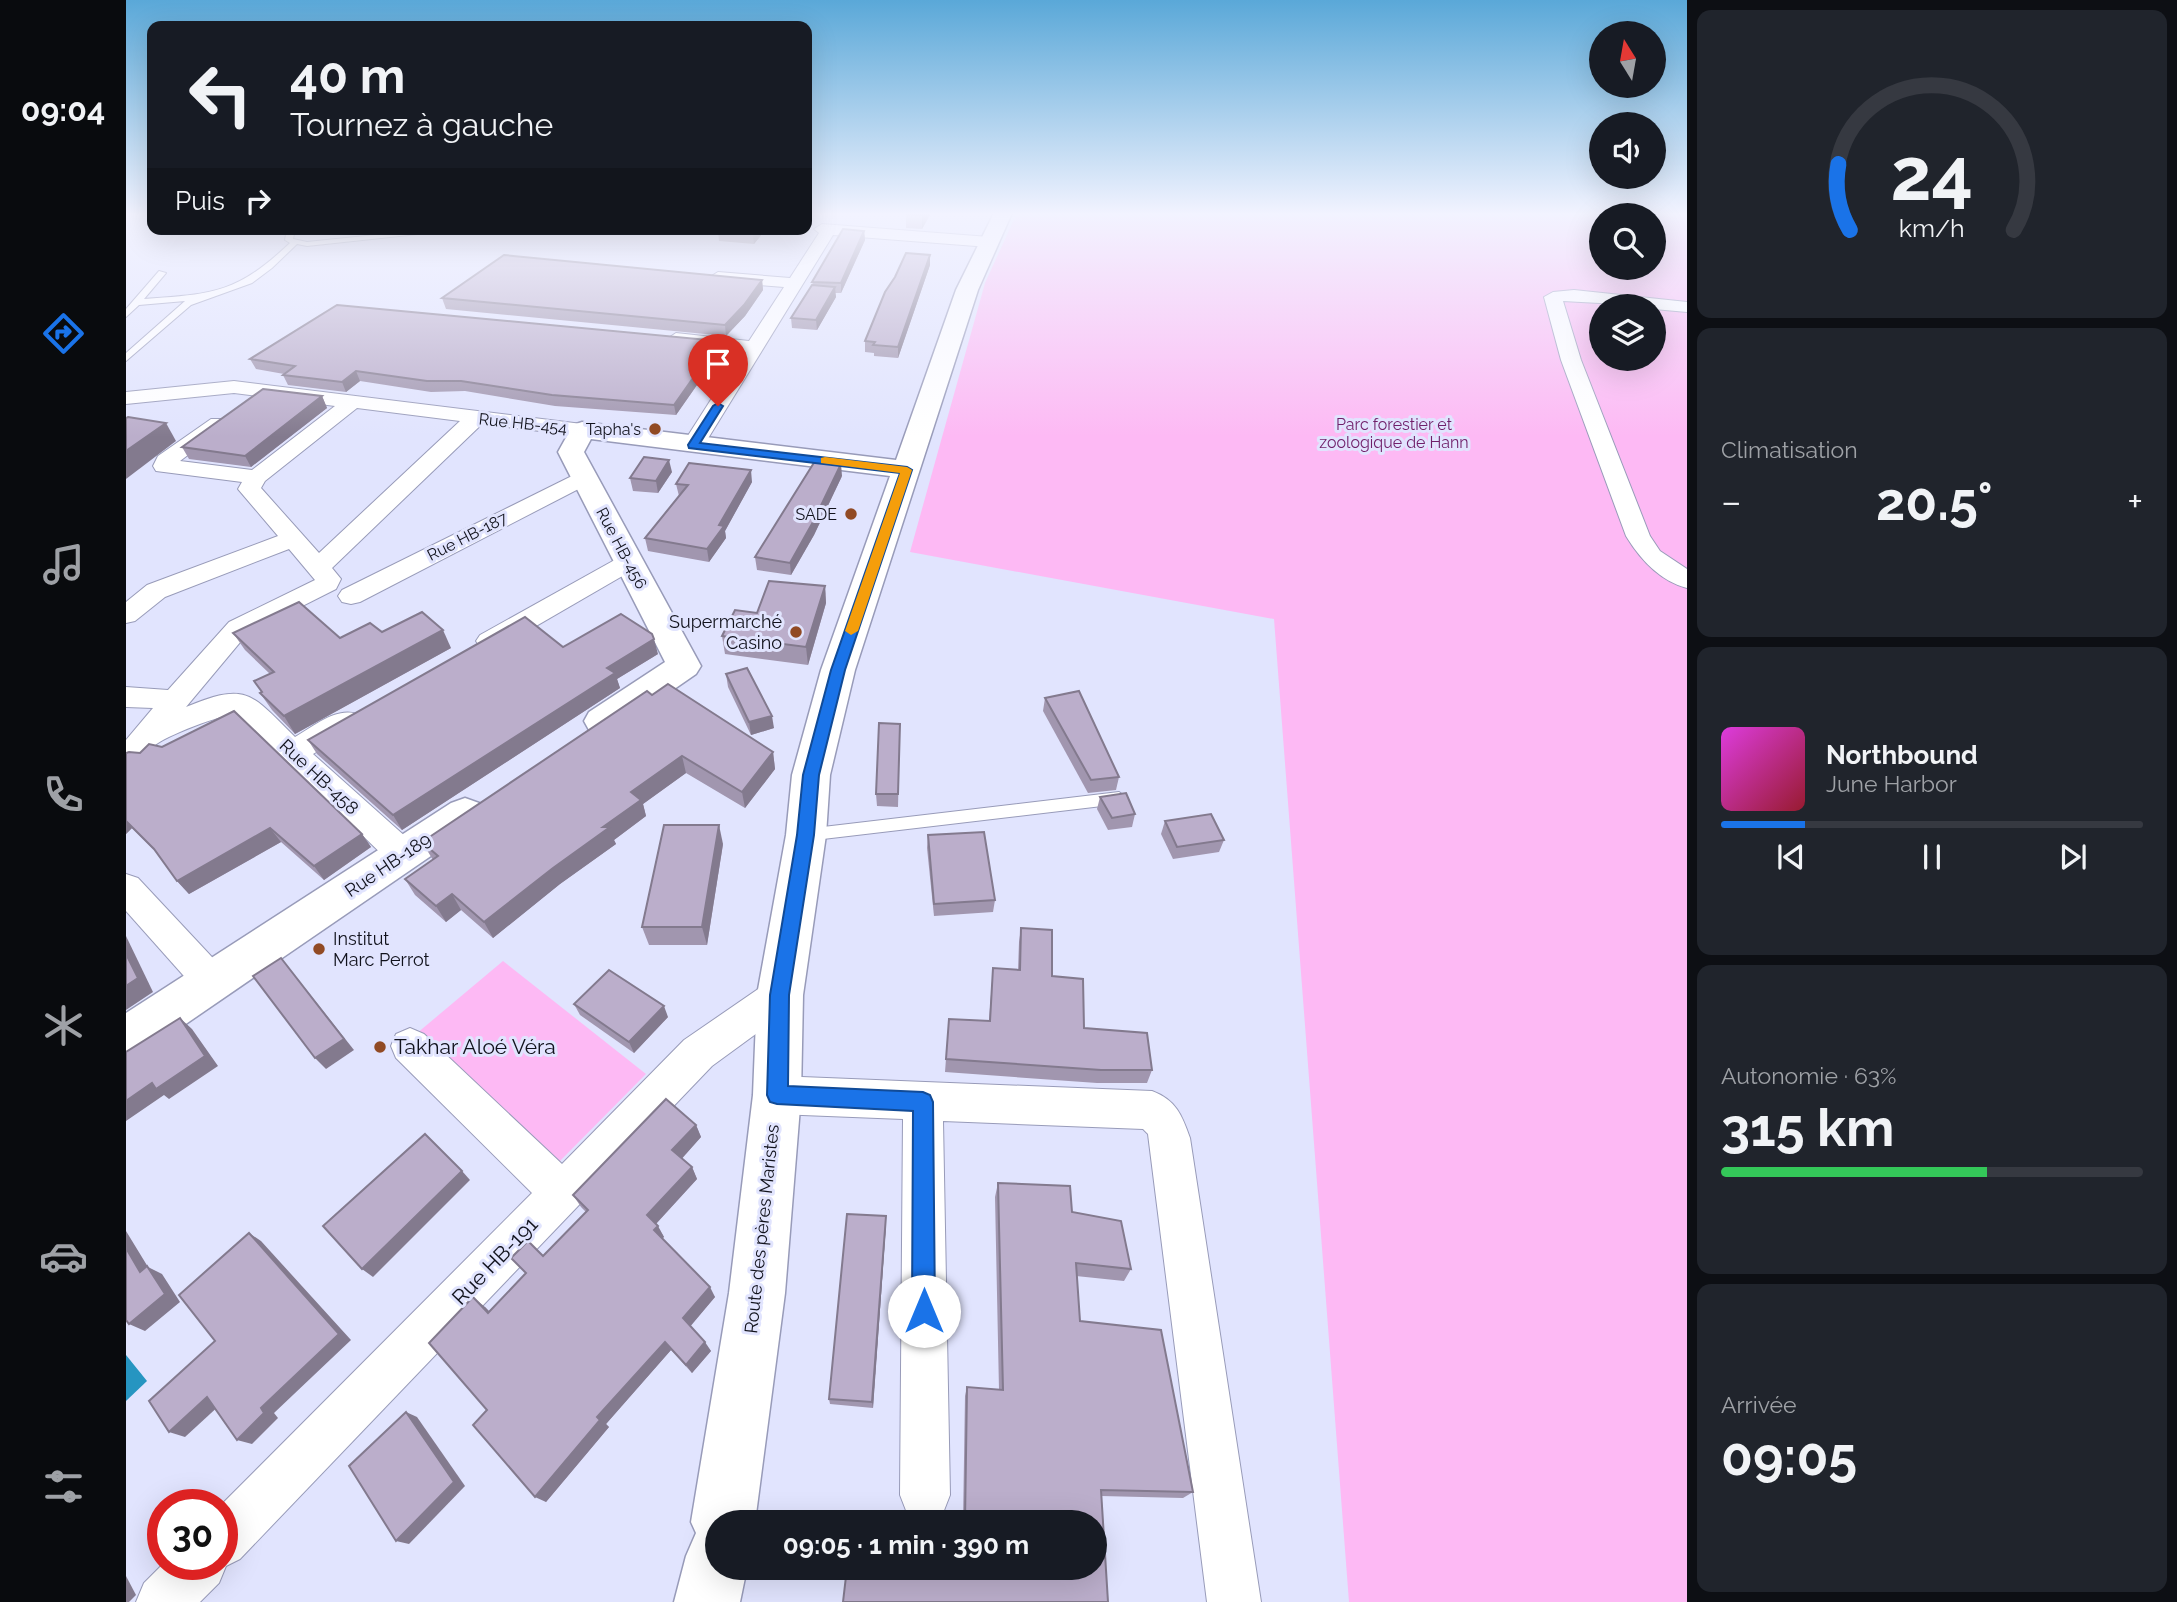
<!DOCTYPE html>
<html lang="fr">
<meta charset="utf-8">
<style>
:root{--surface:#171b24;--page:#20242c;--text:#f1f3f6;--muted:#9ea1a6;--line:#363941;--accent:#1a73e8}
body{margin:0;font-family:Raleway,sans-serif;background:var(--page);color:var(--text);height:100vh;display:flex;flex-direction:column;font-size:26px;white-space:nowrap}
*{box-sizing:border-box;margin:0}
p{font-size:23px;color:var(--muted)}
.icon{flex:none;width:38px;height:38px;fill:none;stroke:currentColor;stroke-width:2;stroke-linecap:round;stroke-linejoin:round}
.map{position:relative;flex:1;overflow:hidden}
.side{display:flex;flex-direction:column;gap:10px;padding:10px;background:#0d0f14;width:490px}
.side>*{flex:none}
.top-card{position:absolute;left:21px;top:21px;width:665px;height:214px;border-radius:14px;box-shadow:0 7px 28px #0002;background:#171b24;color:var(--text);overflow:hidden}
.needle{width:46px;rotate:349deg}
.buttons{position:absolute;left:1463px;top:21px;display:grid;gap:14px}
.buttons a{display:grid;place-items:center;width:77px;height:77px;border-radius:50%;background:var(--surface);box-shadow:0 7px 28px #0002;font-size:35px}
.speed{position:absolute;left:21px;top:1489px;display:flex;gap:14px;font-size:35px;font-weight:700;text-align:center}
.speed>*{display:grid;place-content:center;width:91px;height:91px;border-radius:50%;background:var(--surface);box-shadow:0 7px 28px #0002;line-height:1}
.speed .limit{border:10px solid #d22;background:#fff;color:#111}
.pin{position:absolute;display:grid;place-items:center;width:60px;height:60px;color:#fff;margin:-72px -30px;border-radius:50% 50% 50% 0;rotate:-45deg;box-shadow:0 0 7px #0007}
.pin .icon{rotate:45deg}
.me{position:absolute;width:77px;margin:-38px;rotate:0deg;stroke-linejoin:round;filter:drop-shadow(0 0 5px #0008)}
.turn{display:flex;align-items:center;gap:24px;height:147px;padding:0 28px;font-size:32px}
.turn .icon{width:91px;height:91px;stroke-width:2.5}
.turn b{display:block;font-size:49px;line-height:60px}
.then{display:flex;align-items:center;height:66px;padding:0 28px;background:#0003;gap:14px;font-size:26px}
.big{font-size:52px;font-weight:700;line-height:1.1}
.side .widget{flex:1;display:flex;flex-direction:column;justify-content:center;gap:10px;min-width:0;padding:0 24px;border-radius:14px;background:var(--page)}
.side .dial{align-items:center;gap:0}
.dial svg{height:182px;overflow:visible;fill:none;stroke:var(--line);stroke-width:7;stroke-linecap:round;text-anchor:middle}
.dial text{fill:var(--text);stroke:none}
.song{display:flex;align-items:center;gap:21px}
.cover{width:84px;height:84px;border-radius:10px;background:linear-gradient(135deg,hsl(300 70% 55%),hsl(350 70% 35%))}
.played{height:7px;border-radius:4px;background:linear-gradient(90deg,var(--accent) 20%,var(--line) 20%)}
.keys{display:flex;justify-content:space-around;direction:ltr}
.heat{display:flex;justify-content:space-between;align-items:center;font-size:38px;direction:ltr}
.charge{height:10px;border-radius:5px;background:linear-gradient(90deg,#34c759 63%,var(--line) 0)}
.trip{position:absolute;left:579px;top:1510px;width:402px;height:70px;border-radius:35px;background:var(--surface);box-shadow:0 7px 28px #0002;font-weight:700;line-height:70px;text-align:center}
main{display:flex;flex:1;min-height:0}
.tab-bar{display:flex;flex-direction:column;width:126px;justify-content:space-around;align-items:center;background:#090b0e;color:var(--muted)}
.tab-bar .icon{width:49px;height:49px}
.tab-bar .on{color:var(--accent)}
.tab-bar b{font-size:32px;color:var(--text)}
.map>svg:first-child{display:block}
</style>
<main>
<nav class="tab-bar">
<b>09:04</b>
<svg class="icon on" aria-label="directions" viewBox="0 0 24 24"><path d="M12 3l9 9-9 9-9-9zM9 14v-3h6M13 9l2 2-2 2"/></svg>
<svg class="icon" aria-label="music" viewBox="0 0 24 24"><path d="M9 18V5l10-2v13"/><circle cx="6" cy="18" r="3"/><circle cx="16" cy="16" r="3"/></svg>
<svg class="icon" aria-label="phone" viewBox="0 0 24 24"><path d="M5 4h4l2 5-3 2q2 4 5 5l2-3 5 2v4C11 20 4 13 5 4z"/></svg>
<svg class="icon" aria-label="climate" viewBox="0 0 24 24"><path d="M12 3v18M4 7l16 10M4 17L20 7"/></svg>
<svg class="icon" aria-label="car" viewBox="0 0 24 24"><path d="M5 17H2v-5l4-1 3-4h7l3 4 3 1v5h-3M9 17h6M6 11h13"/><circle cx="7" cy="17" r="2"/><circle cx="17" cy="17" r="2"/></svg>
<svg class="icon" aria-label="filters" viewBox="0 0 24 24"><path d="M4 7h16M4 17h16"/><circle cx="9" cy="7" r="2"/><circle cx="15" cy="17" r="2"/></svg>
</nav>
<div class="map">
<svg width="1561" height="1602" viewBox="0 0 1561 1602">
<rect width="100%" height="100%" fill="#e1e4fe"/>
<g fill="#fdb9f4" fill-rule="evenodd">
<path d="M891,213h670v1389h-338l-75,-983 -364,-67 75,-269zM1475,215h53v53h-53zM1475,306h53v53h-53z"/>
<polygon points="377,961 520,1074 433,1162 290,1034"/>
</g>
<polygon fill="#2695c1" points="0,1355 21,1381 0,1401"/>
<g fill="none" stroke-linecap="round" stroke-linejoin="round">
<g stroke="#989bb9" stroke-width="2">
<g id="service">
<path d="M161,229h8l-2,10 14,3 127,-13h30l-157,17 -10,-2 -25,24 -20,15 -61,22 -65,56v-8l59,-52 -46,4 -13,12v-8l33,-38 7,2 -22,26c71,-5 93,-6 146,-56l-5,-3z"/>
<polygon points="993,792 1001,798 993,804 680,841 674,839 672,835 674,831 680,829"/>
</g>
</g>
<g stroke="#989bb9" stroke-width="2">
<g id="minor">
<polygon points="696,224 863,237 871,242 863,247 707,235 578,445 575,450 559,450 556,445 616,351 550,345 541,339 550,333 623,341 658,287 592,282 584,277 592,272 664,278 693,233 688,229"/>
<path d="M1448,290l113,12v10l-33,-3v-3l-91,-5 18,59 69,176 10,15 27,18v19c-27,-7 -47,-29 -61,-52l-65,-176 -17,-63 9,-5z"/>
<path d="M108,381l348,43 7,2 4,4 -4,4 -7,2 -100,-12 -150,144 9,11 -5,10 -89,45 -61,73c62,-26 65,-13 109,30 19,-11 41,-30 62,-23l5,7 -5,7 -44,26 103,92 5,9 -5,9 -12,4 -12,-4 -155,-150c-15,0 -72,22 -83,32 -10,10 -13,21 -28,25v-31l27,-32 -27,-1v-20l42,3 61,-68 86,-42 -26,-31 -124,48 -30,24 -9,2v-21l21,-17 131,-49 -40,-47 4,-7 -86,-11 -3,-5 5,-10 53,-37h14l3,4 -3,4 -45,34 72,9 83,-64 -101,-13 -108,11v-12zM231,408l103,13 -141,132 -58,-65 4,-7z"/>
<polygon points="458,470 466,472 469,477 466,482 234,602 225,604 216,602 212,596 216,590"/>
<polygon points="503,555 512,557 515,562 512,567 374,647 364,650 354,647 350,641 354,635 494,557"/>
<polygon points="0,874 12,878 99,971 104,982 99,993 86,998 73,993 0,911"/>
<polygon points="654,979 667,983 672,995 667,1007 586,1066 114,1559 100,1566 93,1583 74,1602 10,1602 18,1583 37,1564 96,1564 95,1505 406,1193 270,1058 265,1046 270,1034 284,1028 298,1034 436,1164 558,1040 641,983"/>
<path d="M651,1076l375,15c24,9 30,24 38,47l71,464h-54l-59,-468 -5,-5 -200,-8 7,374 -7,18 -18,7 -18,-7 -7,-18 3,-376 -126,-5 -14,-6 -6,-13 6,-13z"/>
</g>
</g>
<g stroke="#989bb9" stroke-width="3">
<g id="tertiary">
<polygon points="868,213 886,213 852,290 729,670 704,775 700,835 677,995 675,1095 659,1293 629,1522 592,1522 592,1568 621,1568 614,1602 548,1602 560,1556 570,1533 565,1522 603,1293 627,1095 631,995 660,835 666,775 695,670 764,476 465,439 458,452 575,666 570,674 489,730 476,734 463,730 458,721 463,712 539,662 432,452 447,425 456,422 770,460 830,290"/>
<polygon points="339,798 353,803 358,813 353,823 16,1054 0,1060 0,1013 325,803"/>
</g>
</g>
<use href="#service" fill="#fff" fill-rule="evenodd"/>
<use href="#minor" fill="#fff" fill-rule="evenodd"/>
<use href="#tertiary" fill="#fff" fill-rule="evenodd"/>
</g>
<g fill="#a196af">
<polygon points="780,213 805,213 796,229 780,228"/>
<polygon points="594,229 640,229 628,244 593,241 592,231"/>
<polygon points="738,231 739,240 715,293 709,293 710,297 691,330 666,328 665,318 687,285 686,282"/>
<polygon points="804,255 804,265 772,358 748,356 748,353 739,352 739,341"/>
<polygon points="636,280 637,290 619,316 600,336 320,309 316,298"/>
<polygon points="594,352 550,415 429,406 339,391 305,392 234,381 220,392 162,385 157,375 158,374 130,369 124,359"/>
<polygon points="196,396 201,408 125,467 63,459 56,447"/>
<polygon points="546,472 532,493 507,491 504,478"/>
<polygon points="716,476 688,535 665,575 631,570 629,557"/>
<polygon points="626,482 599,531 600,538 583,562 522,551 519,538 553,496 550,484"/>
<polygon points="699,586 700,603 682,665 599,654 596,636 631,613"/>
<polygon points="256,632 325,648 169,734 146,710 134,693 136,692 144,674 119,650 107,633 214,638"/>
<polygon points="437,647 532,654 491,679 494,688 276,830 191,754 182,740"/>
<polygon points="600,674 648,728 625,735 602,687"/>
<polygon points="526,695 647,752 649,769 619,808 560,773 517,804 520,816 488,840 490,844 434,884 367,938 335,910 320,922 289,895 279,879 307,860 296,842"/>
<polygon points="919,698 993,777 990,790 962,793 917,711"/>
<polygon points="774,724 772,807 751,806 750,794"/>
<polygon points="0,753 236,834 245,847 198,880 155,842 63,894 51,881 30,852 6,828 0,834"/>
<polygon points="974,797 1009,814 1006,827 982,830 971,809"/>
<polygon points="1039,821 1098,840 1093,852 1047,859 1035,834"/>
<polygon points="802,835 869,900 867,912 808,916 801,848"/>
<polygon points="597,844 581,945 523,945 516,927"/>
<polygon points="895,928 958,1028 1026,1070 1021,1083 971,1083 819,1072 823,1019 863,1021 867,968 892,970 893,942"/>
<polygon points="448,1004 542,1017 508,1053 454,1015"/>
<polygon points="570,1125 575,1137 556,1158 566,1167 571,1179 530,1224 538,1237 536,1238 589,1297 564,1326 585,1351 566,1373 545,1350 480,1424 483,1427 420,1502 361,1410 359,1307 363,1311 460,1212 455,1207 447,1195"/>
<polygon points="872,1183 946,1212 1005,1269 998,1281 950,1276 954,1321 1067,1492 1057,1498 975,1496 970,1522 837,1522 839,1396 841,1387 873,1390 869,1197"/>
<polygon points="760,1225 747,1408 704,1404 703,1399"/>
</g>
<g fill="#837a8e">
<polygon points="797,213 805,213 796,229 796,215"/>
<polygon points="631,229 640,229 628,244 627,234"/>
<polygon points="738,231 739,240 715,293 715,283"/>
<polygon points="804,255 804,265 772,358 772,347"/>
<polygon points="636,280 637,290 619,316 600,336 599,325"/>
<polygon points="709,287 710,297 691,330 690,320"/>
<polygon points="593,341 594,352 550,415 548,405"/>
<polygon points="230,371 234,381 220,392 216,382"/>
<polygon points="196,396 201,408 125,467 119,456"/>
<polygon points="40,423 50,441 0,479 0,451"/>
<polygon points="543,460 546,472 532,493 530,481"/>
<polygon points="715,464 716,476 688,535 665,575 664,563"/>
<polygon points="625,470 626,482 599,531 600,538 583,562 581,549 593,525"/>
<polygon points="699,586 700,603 682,665 680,647"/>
<polygon points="317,630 325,648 169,734 158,716"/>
<polygon points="528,639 532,654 491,679 494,688 276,830 267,815 481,668"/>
<polygon points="646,716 648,728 625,735 623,722"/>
<polygon points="647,752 649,769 619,808 616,792"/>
<polygon points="556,756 560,773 517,804 520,816 488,840 490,844 434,884 367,938 358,922 477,827 505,792"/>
<polygon points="0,821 6,828 0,834"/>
<polygon points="593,825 597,844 581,945 576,927"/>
<polygon points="144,828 155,842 63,894 51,881"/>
<polygon points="236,834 245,847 198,880 188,866"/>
<polygon points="326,894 335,910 320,922 310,906"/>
<polygon points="0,936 27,992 0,1010"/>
<polygon points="155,958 228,1050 200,1069 189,1058"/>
<polygon points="538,1006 542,1017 508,1053 503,1042"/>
<polygon points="54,1018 66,1029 92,1066 43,1099 38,1095 0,1121 0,1101"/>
<polygon points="570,1125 575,1137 552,1163 546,1150"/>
<polygon points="566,1167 571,1179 527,1227 521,1215"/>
<polygon points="336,1171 344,1180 247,1277 236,1269"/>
<polygon points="760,1216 760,1225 747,1408 746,1402"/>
<polygon points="532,1226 538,1237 534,1241 528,1230"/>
<polygon points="0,1231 22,1267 36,1274 54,1302 19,1331 3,1324 14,1272 0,1248"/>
<polygon points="123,1233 135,1241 225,1340 148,1413 152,1418 126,1444 111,1440 135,1408"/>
<polygon points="584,1287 589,1297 563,1328 557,1318"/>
<polygon points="347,1297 359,1307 373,1322 362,1313"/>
<polygon points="539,1342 545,1350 480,1424 483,1427 420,1502 409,1497 471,1417"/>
<polygon points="579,1342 585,1351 566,1373 560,1365"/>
<polygon points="81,1397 96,1403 59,1437 43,1432"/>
<polygon points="280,1412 291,1417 339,1486 283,1544 270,1541"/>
<polygon points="0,1576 10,1595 3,1602 0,1602"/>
</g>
<g fill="#bbaecb" stroke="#837a8e" stroke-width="2">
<polygon points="780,213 797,213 796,215 780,214"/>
<polygon points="594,229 631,229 627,234 592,231"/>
<polygon points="717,229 738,231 715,283 686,282"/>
<polygon points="780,253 804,255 772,347 747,345 749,342 739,341 759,292 769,277"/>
<polygon points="378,255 636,280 618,305 599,325 316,298"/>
<polygon points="686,285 709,287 690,320 665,318"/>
<polygon points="211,305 593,341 548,405 426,395 335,381 301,381 230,371 216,382 157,375 169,366 124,359"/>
<polygon points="137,389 196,396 119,456 56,447"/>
<polygon points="2,417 40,423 0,451 0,418"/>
<polygon points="518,457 543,460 530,481 504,478"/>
<polygon points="689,461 715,464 687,522 664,563 629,557"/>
<polygon points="563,463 625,470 593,525 598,526 581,549 519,538 562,485 550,484"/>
<polygon points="643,581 699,586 680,647 596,636 609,610 631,613"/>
<polygon points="173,602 214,638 244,623 256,632 296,612 317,630 158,716 134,693 136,692 128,681 148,672 107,633"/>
<polygon points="495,614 526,634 528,639 481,668 489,673 267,815 182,740 399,617 437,647"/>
<polygon points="621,668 646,716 623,722 600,674"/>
<polygon points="542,684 647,752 616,792 556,756 505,792 515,800 477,827 484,827 427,868 358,922 326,894 310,906 279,879 312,856 296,842 521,691 526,695"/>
<polygon points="953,691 993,777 965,780 919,698"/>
<polygon points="108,711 236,834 188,866 144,828 51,881 28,849 0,821 0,753 3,752 14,753 23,744 36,747"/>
<polygon points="753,723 774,724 772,794 750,794"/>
<polygon points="1000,793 1009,814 986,818 974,797"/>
<polygon points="1085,814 1098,840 1051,847 1039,821"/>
<polygon points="538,825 593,825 576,927 516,927"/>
<polygon points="858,832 869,900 808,904 802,835"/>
<polygon points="895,928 926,930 926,976 957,979 958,1028 1021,1033 1026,1070 975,1070 820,1059 823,1019 864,1021 867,968 894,970"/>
<polygon points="0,954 12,978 0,986"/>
<polygon points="155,958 218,1039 189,1058 127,976"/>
<polygon points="483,970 538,1006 503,1042 448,1004"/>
<polygon points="54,1018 79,1056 30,1089 26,1083 0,1101 0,1052"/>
<polygon points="540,1099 570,1125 546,1150 566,1167 521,1215 532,1226 528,1230 584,1287 557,1318 579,1342 560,1365 539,1342 471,1417 474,1420 409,1497 347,1425 361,1410 303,1343 347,1297 362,1313 400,1273 385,1258 402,1241 417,1256 462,1210 447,1195"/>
<polygon points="299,1134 336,1171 236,1269 197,1226"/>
<polygon points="872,1183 944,1186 946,1212 995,1221 1005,1269 950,1263 954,1321 1035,1330 1067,1492 975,1490 982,1602 717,1602 721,1568 970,1568 970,1522 839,1522 841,1387 877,1390"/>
<polygon points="721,1214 760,1216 746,1402 703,1399"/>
<polygon points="123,1233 213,1334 135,1408 138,1413 111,1440 81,1397 43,1432 23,1401 89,1341 53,1295"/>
<polygon points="0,1248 14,1272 21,1266 39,1294 3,1324 0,1320"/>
<polygon points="280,1412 328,1482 270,1541 223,1466"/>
</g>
<linearGradient id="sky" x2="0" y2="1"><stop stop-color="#5aa8d8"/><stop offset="0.49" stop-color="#f2f3ff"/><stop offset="1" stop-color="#f2f3ff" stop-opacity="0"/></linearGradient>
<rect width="1561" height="437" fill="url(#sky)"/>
<polygon fill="#1a73e8" stroke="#114b97" stroke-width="2" points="592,403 597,406 574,443 781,467 786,470 719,670 693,775 688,835 663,995 662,1086 797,1092 804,1095 807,1102 809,1311 806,1319 798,1323 790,1319 786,1311 787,1111 651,1104 644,1102 641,1095 644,995 671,835 677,775 705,670 774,473 563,448 562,445 587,406"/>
<polygon fill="#f59e0b" points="699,457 781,467 786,470 732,631 725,635 719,631 774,473 695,463 695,458"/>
<g fill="#914a24" stroke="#e1e4fe" stroke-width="2.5">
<circle cx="529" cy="429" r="7"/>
<circle cx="725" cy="514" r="7"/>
<circle cx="670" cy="632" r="7"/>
<circle cx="193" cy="949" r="7"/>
<circle cx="254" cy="1047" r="7"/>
</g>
<g text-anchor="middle" stroke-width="6" stroke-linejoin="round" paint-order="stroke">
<g font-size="16" fill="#11121c" stroke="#e1e4fe">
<text transform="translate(397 423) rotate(6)" y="6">Rue HB-454</text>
<text transform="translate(341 536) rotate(-27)" y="6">Rue HB-187</text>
<text transform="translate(496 548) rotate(62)" y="6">Rue HB-456</text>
</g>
<g font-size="16" fill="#701f6a" stroke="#e1e4fe">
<text x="1268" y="430">Parc forestier et<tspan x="1268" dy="18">zoologique de Hann</tspan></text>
</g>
<g font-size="16" fill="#11121c" stroke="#e1e4fe" text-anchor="end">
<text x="515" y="435">Tapha's</text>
<text x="711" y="520">SADE</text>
</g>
<g font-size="18" fill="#11121c" stroke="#e1e4fe" text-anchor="end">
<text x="656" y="628">Supermarché<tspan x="656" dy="21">Casino</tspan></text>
<text x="207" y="945" text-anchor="start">Institut<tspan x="207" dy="21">Marc Perrot</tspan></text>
</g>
<g font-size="18" fill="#11121c" stroke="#e1e4fe">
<text transform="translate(193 777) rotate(43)" y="6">Rue HB-458</text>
<text transform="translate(262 865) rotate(-34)" y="6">Rue HB-189</text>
<text transform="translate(636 1229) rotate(-84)" y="6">Route des pères Maristes</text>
</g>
<g font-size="21" fill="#11121c" stroke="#e1e4fe" text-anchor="start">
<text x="268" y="1054">Takhar Aloé Véra</text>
</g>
<g font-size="21" fill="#11121c" stroke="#e1e4fe">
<text transform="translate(369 1261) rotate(-46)" y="7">Rue HB-191</text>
</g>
</g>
</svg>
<div class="buttons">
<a><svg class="needle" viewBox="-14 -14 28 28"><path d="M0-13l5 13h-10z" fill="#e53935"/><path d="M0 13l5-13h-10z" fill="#9ea1a6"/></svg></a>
<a><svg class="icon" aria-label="sound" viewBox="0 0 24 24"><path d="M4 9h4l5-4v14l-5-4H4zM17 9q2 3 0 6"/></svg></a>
<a><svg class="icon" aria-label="search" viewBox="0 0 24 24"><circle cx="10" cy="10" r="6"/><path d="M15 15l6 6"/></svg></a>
<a><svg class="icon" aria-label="layers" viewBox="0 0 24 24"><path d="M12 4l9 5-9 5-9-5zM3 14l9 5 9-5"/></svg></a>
</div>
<div class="speed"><div class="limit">30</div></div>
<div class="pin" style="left:592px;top:406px;background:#d93025"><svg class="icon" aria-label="arrive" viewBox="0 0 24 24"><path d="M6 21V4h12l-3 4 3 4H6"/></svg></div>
<svg class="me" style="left:798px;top:1311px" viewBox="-20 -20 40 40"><circle r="19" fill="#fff"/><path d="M0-13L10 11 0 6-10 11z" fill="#1a73e8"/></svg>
<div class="trip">09:05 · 1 min · 390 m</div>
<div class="top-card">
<div class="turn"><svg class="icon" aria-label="left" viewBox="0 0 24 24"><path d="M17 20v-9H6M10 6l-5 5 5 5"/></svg><div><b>40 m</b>Tournez à gauche</div></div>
<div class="then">Puis<svg class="icon" aria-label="right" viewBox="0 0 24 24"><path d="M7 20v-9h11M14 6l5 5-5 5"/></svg></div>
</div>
</div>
<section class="side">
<div class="widget dial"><svg viewBox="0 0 100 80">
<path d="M14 69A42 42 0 1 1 86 69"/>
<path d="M14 69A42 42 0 0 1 9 40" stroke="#1a73e8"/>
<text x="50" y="56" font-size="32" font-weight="700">24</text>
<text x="50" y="72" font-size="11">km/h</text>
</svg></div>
<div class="widget"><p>Climatisation</p>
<div class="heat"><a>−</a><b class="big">20.5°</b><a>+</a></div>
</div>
<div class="widget">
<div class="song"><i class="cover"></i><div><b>Northbound</b><p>June Harbor</p></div></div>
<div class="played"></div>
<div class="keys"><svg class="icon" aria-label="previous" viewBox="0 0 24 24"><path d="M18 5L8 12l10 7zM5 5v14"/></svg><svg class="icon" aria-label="pause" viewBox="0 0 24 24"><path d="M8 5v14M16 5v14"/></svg><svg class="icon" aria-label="next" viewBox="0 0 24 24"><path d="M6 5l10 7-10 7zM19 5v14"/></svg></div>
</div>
<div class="widget"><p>Autonomie · 63%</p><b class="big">315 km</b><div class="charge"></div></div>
<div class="widget"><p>Arrivée</p><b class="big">09:05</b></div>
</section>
</main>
